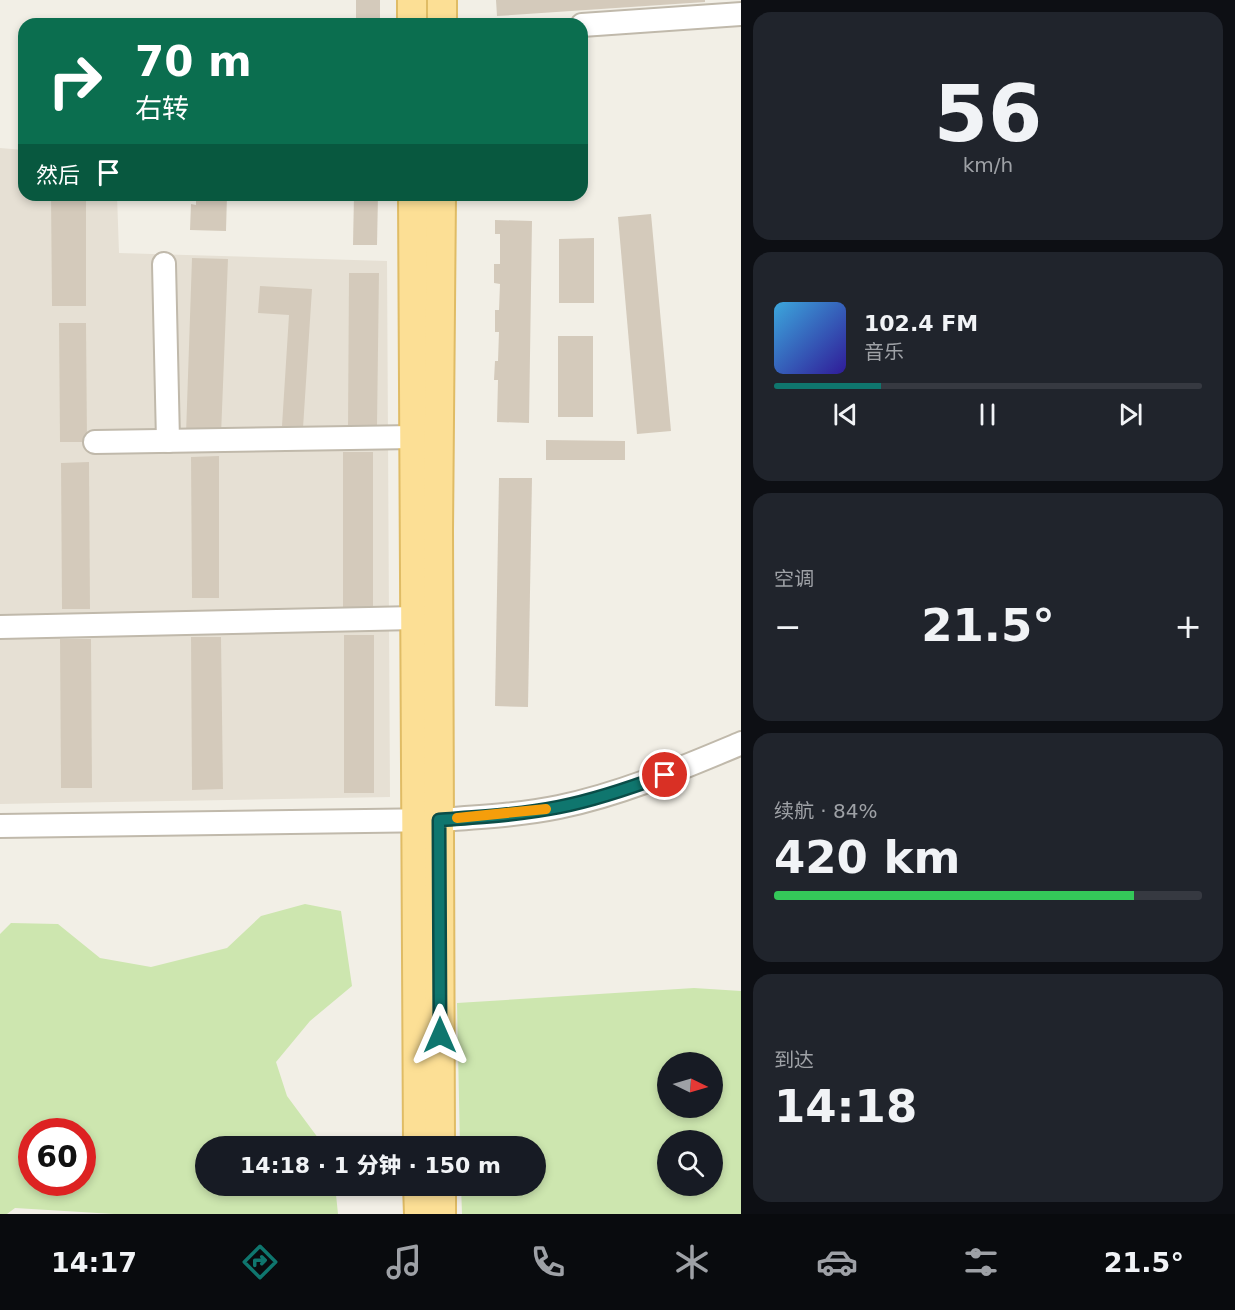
<!DOCTYPE html>
<html lang="zh">
<meta charset="utf-8">
<style>
:root{--surface:#171b24;--page:#20242c;--text:#f1f3f6;--muted:#9ea1a6;--line:#363941;--accent:#0f766e}
body{margin:0;font-family:"DejaVu Sans","Noto Sans SC",sans-serif;background:var(--page);color:var(--text);height:100vh;display:flex;flex-direction:column;font-size:22px;white-space:nowrap}
*{box-sizing:border-box;margin:0}
p{font-size:20px;color:var(--muted)}
.icon{flex:none;width:33px;height:33px;fill:none;stroke:currentColor;stroke-width:2;stroke-linecap:round;stroke-linejoin:round}
.map{position:relative;flex:1;overflow:hidden}
.details{display:flex;flex-direction:column;gap:12px;padding:12px;background:#0d0f14;width:494px}
.details>*{flex:none}
.banner{position:absolute;left:18px;top:18px;width:570px;height:183px;border-radius:18px;box-shadow:0 3px 9px #0003;background:#0b6e4f;color:#fff;overflow:hidden}
.needle{width:39px;rotate:95deg}
.tools{position:absolute;left:657px;top:1052px;display:grid;gap:12px}
.tools a{display:grid;place-items:center;width:66px;height:66px;border-radius:50%;background:var(--surface);box-shadow:0 3px 9px #0003;font-size:30px}
.speed{position:absolute;left:18px;top:1118px;display:flex;gap:12px;font-size:30px;font-weight:700;text-align:center}
.speed>*{display:grid;place-content:center;width:78px;height:78px;border-radius:50%;background:var(--surface);box-shadow:0 3px 9px #0003;line-height:1}
.speed .limit{border:9px solid #d22;background:#fff;color:#111}
.pin{position:absolute;display:grid;place-items:center;width:51px;height:51px;color:#fff;margin:-26px;border:3px solid #fff;border-radius:50%;box-shadow:0 2px 6px #0007}
.me{position:absolute;width:66px;margin:-33px;rotate:0deg;stroke-linejoin:round;filter:drop-shadow(0 0 4px #0008)}
.turn{display:flex;align-items:center;gap:21px;height:126px;padding:0 18px;font-size:27px}
.turn .icon{width:78px;height:78px;stroke-width:2.5}
.turn b{display:block;font-size:42px;line-height:51px}
.then{display:flex;align-items:center;height:57px;padding:0 18px;background:#0003;gap:12px;font-size:22px}
.big{font-size:45px;font-weight:800;line-height:1.1}
.details .card{flex:1;display:flex;flex-direction:column;justify-content:center;gap:9px;min-width:0;padding:0 21px;border-radius:18px;background:var(--page)}
.details .dial{align-items:center;gap:0}
.dial b{font-size:78px;line-height:1}
.song{display:flex;align-items:center;gap:18px}
.cover{width:72px;height:72px;border-radius:9px;background:linear-gradient(135deg,hsl(200 70% 55%),hsl(250 70% 35%))}
.played{height:6px;border-radius:3px;background:linear-gradient(90deg,var(--accent) 25%,var(--line) 25%)}
.keys{display:flex;justify-content:space-around;direction:ltr}
.heat{display:flex;justify-content:space-between;align-items:center;font-size:33px;direction:ltr}
.charge{height:9px;border-radius:4px;background:linear-gradient(90deg,#34c759 84%,var(--line) 0)}
.trip{position:absolute;left:195px;top:1136px;width:351px;height:60px;border-radius:30px;background:var(--surface);box-shadow:0 3px 9px #0003;font-weight:800;line-height:60px;text-align:center}
.dock{display:flex;height:96px;justify-content:space-around;align-items:center;background:#090b0e;color:var(--muted)}
.dock .icon{width:42px;height:42px}
.dock .current{color:var(--accent)}
.dock b{font-size:27px;color:var(--text)}
main{display:flex;flex:1;min-height:0}
.map>svg:first-child{display:block}
</style>
<main>
<div class="map">
<svg width="742" height="1214" viewBox="0 0 742 1214">
<rect width="100%" height="100%" fill="#f2efe6"/>
<polygon fill="#e6e0d4" points="0,148 24,150 24,195 117,195 119,253 387,261 390,797 0,804"/>
<g fill="#cde6af" fill-rule="evenodd">
<path d="M305,904l36,7 11,75 -42,35 -34,41 11,34 37,50h-118v39h129l3,29h-224l-99,-6 -8,6h-7v-280l11,-11 47,1 42,34 51,9 76,-19 34,-32zM32,1131h50v51h-50z"/>
<path d="M694,988l47,3v223h-279l-1,-29h75v-39h-76l-3,-143zM668,1062h44v45h-44zM668,1140h44v45h-44z"/>
</g>
<g fill="#d4cabb">
<rect x="356" y="0" width="24" height="24"/>
<polygon points="496,0 705,0 705,2 497,16"/>
<polygon points="51,195 86,195 86,306 52,306"/>
<polygon points="196,195 227,195 226,231 190,230 191,204 196,205"/>
<polygon points="354,195 378,195 377,245 353,245"/>
<rect x="497" y="195" width="26" height="5"/>
<polygon points="651,214 671,431 637,434 618,217"/>
<polygon points="495,220 532,221 529,423 497,422 498,380 494,380 495,361 498,361 499,332 495,332 495,310 499,310 500,284 494,283 494,264 500,264 500,234 495,234"/>
<polygon points="594,238 594,303 559,303 559,239"/>
<polygon points="192,258 228,259 221,435 186,434"/>
<polygon points="349,273 379,273 377,426 348,426"/>
<polygon points="260,286 312,289 303,428 282,426 289,315 258,313"/>
<polygon points="59,323 86,323 87,442 60,442"/>
<rect x="558" y="336" width="35" height="81"/>
<polygon points="546,440 625,441 625,460 546,460"/>
<rect x="343" y="452" width="30" height="158"/>
<polygon points="219,456 219,598 192,598 191,457"/>
<polygon points="89,462 90,609 62,609 61,463"/>
<polygon points="499,478 532,478 528,707 495,706"/>
<rect x="344" y="635" width="30" height="158"/>
<polygon points="191,637 221,637 223,789 192,790"/>
<polygon points="60,639 91,639 92,788 61,788"/>
</g>
<g fill="none" stroke-linecap="round" stroke-linejoin="round">
<g stroke="#c0b9ab" stroke-width="26">
<g id="minor">
<polyline points="582,25 742,14"/>
<polyline points="164,264 168,441"/>
<polyline points="95,442 414,437"/>
<polyline points="0,627 415,618"/>
<path d="M0,826l439,-6c40,-3 81,-5 120,-13 63,-13 123,-39 183,-64"/>
</g>
</g>
<g stroke="#e0bc65" stroke-width="32">
<g id="major">
<polyline points="412,0 412,24"/>
<polyline points="442,24 442,0"/>
<polyline points="413,195 418,1146"/>
<polyline points="440,1146 438,530 441,195"/>
<polyline points="418,1185 419,1214"/>
<polyline points="441,1185 441,1214"/>
</g>
</g>
<use href="#minor" stroke="#fff" stroke-width="22"/>
<use href="#major" stroke="#fcdf95" stroke-width="28"/>
</g>
<g fill="none" stroke-linecap="round" stroke-linejoin="round">
<g stroke="#0a4d48" stroke-width="15">
<path id="route" d="M440,1035l-1,-215c40,-3 80,-5 120,-13 36,-7 71,-19 106,-32"/>
</g>
<use href="#route" stroke="#0f766e" stroke-width="10"/>
<polyline stroke="#f59e0b" stroke-width="10" points="457,818 546,809"/>
</g>
</svg>
<div class="tools">
<a><svg class="needle" viewBox="-14 -14 28 28"><path d="M0-13l5 13h-10z" fill="#e53935"/><path d="M0 13l5-13h-10z" fill="#9ea1a6"/></svg></a>
<a><svg class="icon" aria-label="search" viewBox="0 0 24 24"><circle cx="10" cy="10" r="6"/><path d="M15 15l6 6"/></svg></a>
</div>
<div class="speed"><div class="limit">60</div></div>
<div class="pin" style="left:665px;top:775px;background:#d93025"><svg class="icon" aria-label="arrive" viewBox="0 0 24 24"><path d="M6 21V4h12l-3 4 3 4H6"/></svg></div>
<svg class="me" style="left:440px;top:1035px" viewBox="-20 -20 40 40"><path d="M0-17L14 15 0 8-14 15z" fill="#0f766e" stroke="#fff" stroke-width="4"/></svg>
<div class="trip">14:18 · 1 分钟 · 150 m</div>
<div class="banner">
<div class="turn"><svg class="icon" aria-label="right" viewBox="0 0 24 24"><path d="M7 20v-9h11M14 6l5 5-5 5"/></svg><div><b>70 m</b>右转</div></div>
<div class="then">然后<svg class="icon" aria-label="arrive" viewBox="0 0 24 24"><path d="M6 21V4h12l-3 4 3 4H6"/></svg></div>
</div>
</div>
<section class="details">
<div class="card dial"><b>56</b><p>km/h</p></div>
<div class="card">
<div class="song"><i class="cover"></i><div><b>102.4 FM</b><p>音乐</p></div></div>
<div class="played"></div>
<div class="keys"><svg class="icon" aria-label="previous" viewBox="0 0 24 24"><path d="M18 5L8 12l10 7zM5 5v14"/></svg><svg class="icon" aria-label="pause" viewBox="0 0 24 24"><path d="M8 5v14M16 5v14"/></svg><svg class="icon" aria-label="next" viewBox="0 0 24 24"><path d="M6 5l10 7-10 7zM19 5v14"/></svg></div>
</div>
<div class="card"><p>空调</p>
<div class="heat"><a>−</a><b class="big">21.5°</b><a>+</a></div>
</div>
<div class="card"><p>续航 · 84%</p><b class="big">420 km</b><div class="charge"></div></div>
<div class="card"><p>到达</p><b class="big">14:18</b></div>
</section>
</main>
<nav class="dock">
<b>14:17</b>
<svg class="icon current" aria-label="directions" viewBox="0 0 24 24"><path d="M12 3l9 9-9 9-9-9zM9 14v-3h6M13 9l2 2-2 2"/></svg>
<svg class="icon" aria-label="music" viewBox="0 0 24 24"><path d="M9 18V5l10-2v13"/><circle cx="6" cy="18" r="3"/><circle cx="16" cy="16" r="3"/></svg>
<svg class="icon" aria-label="phone" viewBox="0 0 24 24"><path d="M5 4h4l2 5-3 2q2 4 5 5l2-3 5 2v4C11 20 4 13 5 4z"/></svg>
<svg class="icon" aria-label="climate" viewBox="0 0 24 24"><path d="M12 3v18M4 7l16 10M4 17L20 7"/></svg>
<svg class="icon" aria-label="car" viewBox="0 0 24 24"><path d="M5 17H2v-5l4-1 3-4h7l3 4 3 1v5h-3M9 17h6M6 11h13"/><circle cx="7" cy="17" r="2"/><circle cx="17" cy="17" r="2"/></svg>
<svg class="icon" aria-label="filters" viewBox="0 0 24 24"><path d="M4 7h16M4 17h16"/><circle cx="9" cy="7" r="2"/><circle cx="15" cy="17" r="2"/></svg>
<b>21.5°</b>
</nav>
